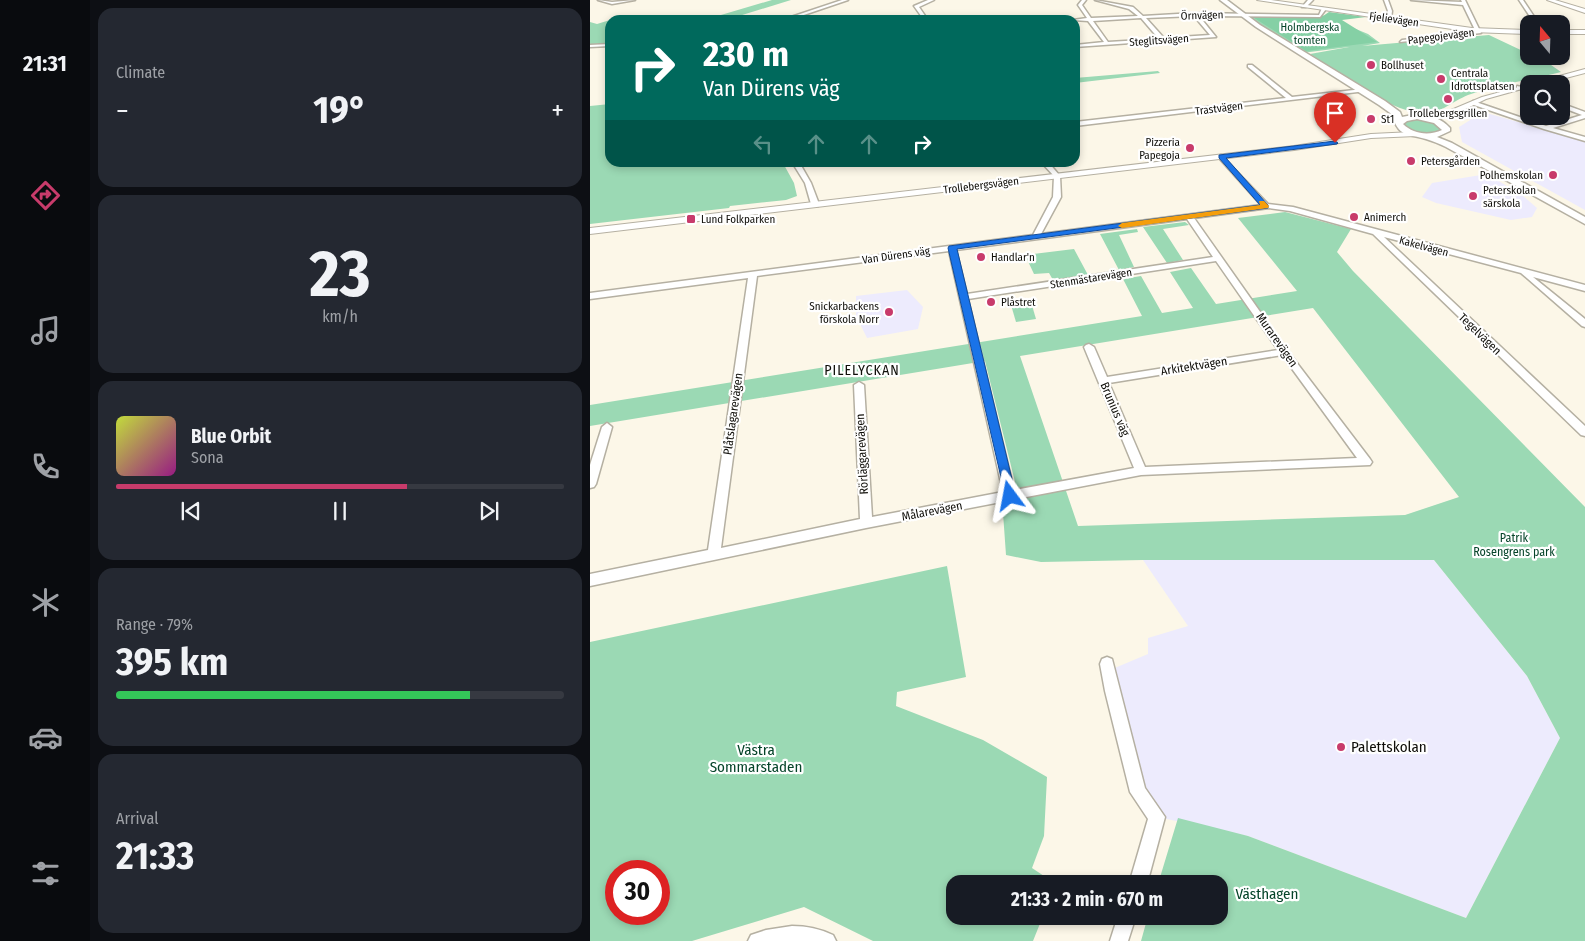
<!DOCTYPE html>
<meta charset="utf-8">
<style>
:root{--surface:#171b24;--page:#242831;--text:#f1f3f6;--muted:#9ea1a6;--line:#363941;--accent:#c83b6b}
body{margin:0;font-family:"Fira Sans Condensed",sans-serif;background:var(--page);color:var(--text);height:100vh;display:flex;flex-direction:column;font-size:19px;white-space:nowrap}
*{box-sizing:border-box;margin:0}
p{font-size:16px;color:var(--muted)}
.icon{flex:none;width:28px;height:28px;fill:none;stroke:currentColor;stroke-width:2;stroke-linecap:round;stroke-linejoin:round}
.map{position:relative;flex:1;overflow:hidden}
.side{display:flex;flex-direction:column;gap:8px;padding:8px;background:#0d0f14;width:500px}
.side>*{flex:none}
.guide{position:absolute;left:15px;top:15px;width:475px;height:152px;border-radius:15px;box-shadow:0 2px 8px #0003;background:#00695c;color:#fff;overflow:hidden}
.needle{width:32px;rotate:341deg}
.buttons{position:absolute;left:930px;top:15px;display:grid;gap:10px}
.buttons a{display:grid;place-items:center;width:50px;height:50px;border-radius:10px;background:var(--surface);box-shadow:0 2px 8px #0003;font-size:25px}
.speed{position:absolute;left:15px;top:860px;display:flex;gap:10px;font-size:25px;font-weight:700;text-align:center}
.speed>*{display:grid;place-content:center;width:65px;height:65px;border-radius:50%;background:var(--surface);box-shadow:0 2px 8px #0003;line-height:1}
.speed .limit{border:8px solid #d22;background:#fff;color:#111}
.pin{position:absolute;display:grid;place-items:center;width:42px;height:42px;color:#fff;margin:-51px -21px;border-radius:50% 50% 50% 0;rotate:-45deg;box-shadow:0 0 5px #0007}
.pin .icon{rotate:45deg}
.me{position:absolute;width:55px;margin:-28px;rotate:347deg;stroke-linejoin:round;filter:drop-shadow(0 0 4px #0008)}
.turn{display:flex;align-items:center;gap:18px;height:105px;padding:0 15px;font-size:22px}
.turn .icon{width:65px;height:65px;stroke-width:2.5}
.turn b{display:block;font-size:35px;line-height:42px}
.lanes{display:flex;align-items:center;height:48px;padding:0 15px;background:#0003;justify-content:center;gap:25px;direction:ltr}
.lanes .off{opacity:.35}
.big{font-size:38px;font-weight:700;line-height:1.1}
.side .card{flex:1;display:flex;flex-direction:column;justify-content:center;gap:8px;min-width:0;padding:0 18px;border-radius:15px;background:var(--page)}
.side .dial{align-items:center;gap:0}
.dial b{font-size:65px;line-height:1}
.song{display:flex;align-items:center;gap:15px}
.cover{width:60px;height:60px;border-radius:8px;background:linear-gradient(135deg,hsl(70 70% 55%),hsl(310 70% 35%))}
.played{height:5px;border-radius:2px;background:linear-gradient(90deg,var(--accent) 65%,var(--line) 65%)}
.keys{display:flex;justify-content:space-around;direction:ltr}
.heat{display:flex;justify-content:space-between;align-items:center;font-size:28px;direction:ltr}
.charge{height:8px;border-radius:4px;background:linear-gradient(90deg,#34c759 79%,var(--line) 0)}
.trip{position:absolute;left:356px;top:875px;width:282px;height:50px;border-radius:15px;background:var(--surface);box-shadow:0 2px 8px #0003;font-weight:700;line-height:50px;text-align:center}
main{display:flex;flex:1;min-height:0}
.menu{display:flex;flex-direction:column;width:90px;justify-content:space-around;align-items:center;background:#090b0e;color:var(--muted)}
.menu .icon{width:35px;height:35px}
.menu .active{color:var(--accent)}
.menu b{font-size:22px;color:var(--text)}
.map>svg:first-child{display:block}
</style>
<main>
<nav class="menu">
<b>21:31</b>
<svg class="icon active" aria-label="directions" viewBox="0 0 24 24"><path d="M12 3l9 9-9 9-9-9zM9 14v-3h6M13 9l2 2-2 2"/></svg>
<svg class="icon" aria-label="music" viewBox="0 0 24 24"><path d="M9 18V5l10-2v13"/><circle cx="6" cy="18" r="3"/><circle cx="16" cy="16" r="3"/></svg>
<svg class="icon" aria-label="phone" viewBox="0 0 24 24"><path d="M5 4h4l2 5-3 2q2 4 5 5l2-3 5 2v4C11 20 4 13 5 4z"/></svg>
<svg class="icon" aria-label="climate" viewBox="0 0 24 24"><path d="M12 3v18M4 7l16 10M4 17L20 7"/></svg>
<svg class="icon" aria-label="car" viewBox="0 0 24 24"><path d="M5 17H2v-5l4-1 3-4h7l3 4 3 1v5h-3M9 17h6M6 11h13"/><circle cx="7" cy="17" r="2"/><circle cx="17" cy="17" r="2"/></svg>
<svg class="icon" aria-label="filters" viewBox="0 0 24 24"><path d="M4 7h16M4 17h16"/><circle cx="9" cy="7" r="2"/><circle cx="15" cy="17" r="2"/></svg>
</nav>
<section class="side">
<div class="card"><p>Climate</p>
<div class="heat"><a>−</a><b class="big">19°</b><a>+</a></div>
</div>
<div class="card dial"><b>23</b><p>km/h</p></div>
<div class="card">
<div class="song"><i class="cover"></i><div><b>Blue Orbit</b><p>Sona</p></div></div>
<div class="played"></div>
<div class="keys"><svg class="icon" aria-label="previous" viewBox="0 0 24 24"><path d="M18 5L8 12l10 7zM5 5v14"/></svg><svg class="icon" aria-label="pause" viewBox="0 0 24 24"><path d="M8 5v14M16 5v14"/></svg><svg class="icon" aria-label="next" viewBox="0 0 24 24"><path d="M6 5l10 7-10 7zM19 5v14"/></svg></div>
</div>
<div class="card"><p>Range · 79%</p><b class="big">395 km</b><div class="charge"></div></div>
<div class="card"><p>Arrival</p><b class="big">21:33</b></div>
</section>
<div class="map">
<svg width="995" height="941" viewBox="0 0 995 941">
<rect width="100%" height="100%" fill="#fcf7e8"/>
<g fill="#edebfd">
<polygon points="893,112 995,141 995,210 872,142 869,127"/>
<polygon points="897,174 932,195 947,208 942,217 921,220 846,203 832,197 842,183"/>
<polygon points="317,290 333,307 328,329 277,338 266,316 266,296"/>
<polygon points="553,560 844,560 937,676 970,738 876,918 658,836 567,817 548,792 520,670 558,654 558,638 598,626"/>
</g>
<g fill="#9bd9b4" fill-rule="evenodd">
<polygon points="182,0 201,0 136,20 114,20"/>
<path d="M650,14l82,1 46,19 12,9 -18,3 127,-11 40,19v2c12,0 23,10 32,16 -30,8 -64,12 -93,23 -17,7 -28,20 -48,18 -33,-3 -82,-41 -110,-59l39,-7 -47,6z"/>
<polygon points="20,20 20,45 0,46 0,22 7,24"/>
<polygon points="568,71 570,73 485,83 485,78"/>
<polygon points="20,104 20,162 193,163 204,183 207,196 196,200 140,206 139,208 0,224 0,106"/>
<path d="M820,119l24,3 7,5v3c-11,9 -27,2 -38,-4v-4z"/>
<path d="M695,212l66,17 -14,23 16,19 232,236v434h-444l7,-25h72v-32h-62l20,-66 70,18 218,82 94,-180 -33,-62 -93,-116h-291l-102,2 -35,-7 -3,-42 16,-15 -34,-137 -395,65v-21l552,-89 -19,-37 18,-3 21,37 31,-5 -23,-36 21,-4 25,36 81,-13 -59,-73zM723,308l146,189 -54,18 -327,11 -58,-170z"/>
<polygon points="595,222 599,225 573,229 593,260 577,263 553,227"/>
<polygon points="547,229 548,232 529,235 544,267 529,270 510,234"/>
<polygon points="484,249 498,275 463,280 459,273 444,274 435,255"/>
<polygon points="441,302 446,319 426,322 421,305"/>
<path d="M357,566l19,111 -69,15 -1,14 87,34 64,37 -3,59 -12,32 24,16h-101v32h88l-10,25h-160l-69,-34 -112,34h-102v-299zM26,871h43v43h-43z"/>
</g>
<polygon fill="#85d0a5" points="739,12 776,17 752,20 787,42 716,51 658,14 733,16"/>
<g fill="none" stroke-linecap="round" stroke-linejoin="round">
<g stroke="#b5b0a2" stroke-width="3">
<g id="minor">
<polygon points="8,0 22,2 45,0 22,4"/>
<polygon points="252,0 258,0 199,20 192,20"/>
<polygon points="338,0 344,0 329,7 338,20 334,20 324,6"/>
<path d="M492,0h4l-4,5 9,13 47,-2 -9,-7 -34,-9 38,7 10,9 52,-3 124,2 3,-7 4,1 -6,8 -121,-1 17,21 -141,10v-2l29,-3 -16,-21 -15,-1 14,-2 -9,-13zM604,16l16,19 -46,3 -18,-20zM551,18l18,21 -51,3 -15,-21z"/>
<polygon points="718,0 723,0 716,7 712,7"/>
<polygon points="794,0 798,0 802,11 801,19 797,18 798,11"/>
<polygon points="821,0 872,2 871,0 875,0 891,33 810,42 812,40 886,32 873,5"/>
<polygon points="929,0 933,0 949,24 945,24"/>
<polygon points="20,44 20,46 0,47 0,45"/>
<polygon points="658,65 662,65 702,97 773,89 776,91 485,126 485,122 696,98 658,67"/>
<polygon points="927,86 939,89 939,93 927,88"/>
<polygon points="883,101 956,126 992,115 971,107 971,103 973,104 995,112 995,118 963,128 995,137 995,141 954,129 881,104"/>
<path d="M631,155l47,49 25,3 292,78v6l-52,-14 52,42v8l-3,-1 -61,-53 -137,-36 201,189v10l-4,-1 -208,-201 -83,-23 -21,-3 -75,10 93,132 83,109 2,3 -2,3 -229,10 -275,53 -276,58v-12l118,-24 40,-272 -158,21v-6l443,-58 20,-38 1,-21 -13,-14h7l12,14 1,21 -20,37 220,-29 -42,-47 -1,-1zM597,219l26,38 -246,37 -11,-44zM359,251l54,241 -131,25 -8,-132 -5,-3 -5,3 6,134 -139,29 36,-272zM626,261l62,89 -171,27 -13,-30 -5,-3 -3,1 -2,2 50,121 -120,22 -46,-191zM692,355l75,103 -212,9 -36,-84z"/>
<polygon points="202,162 209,162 221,183 229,204 228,206 221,204 215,183"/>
<polygon points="17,423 22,427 6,484 4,487 0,488 0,465 12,427"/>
<polygon points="517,657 522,659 555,788 575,817 557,884 539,884 558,819 540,792 515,691 510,664 512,659"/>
<polygon points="528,916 546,916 538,941 520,941"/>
<path d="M202,926c15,0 28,3 41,9l3,6h-88l3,-6 15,-5z"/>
</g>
</g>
<g stroke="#b5b0a2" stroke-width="2">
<g id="tertiary">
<polygon points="667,0 681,0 882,28 939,30 939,34 882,32"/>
<polygon points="957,0 965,0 995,9 995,13"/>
<rect x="971" y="30" width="24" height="4"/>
<polygon points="995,69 995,73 953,84 939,84 939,87 896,99 859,117 838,121 834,119 854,113 892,97"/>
<polygon points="823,132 827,134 826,136 781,138 704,150 0,234 0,228 704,146 781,134"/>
</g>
</g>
<g stroke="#b5b0a2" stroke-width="3">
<path id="secondary" d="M630,0h7l33,25 125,76 15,11 2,5c16,-4 36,-3 48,11v3l-13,6 15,6 133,74v7l-139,-77c-6,-3 -13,-6 -20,-8 -17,-5 -29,-2 -33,-24l-14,-10 -123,-78zM827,119l17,4 8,7c-13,6 -29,4 -39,-6l4,-3z"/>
</g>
<use href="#minor" fill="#fff" fill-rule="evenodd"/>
<use href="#tertiary" fill="#fff" fill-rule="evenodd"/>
<use href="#secondary" fill="#fff" fill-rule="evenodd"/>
</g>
<polygon fill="#1a73e8" stroke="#114b97" points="745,141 748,143 747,144 636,158 678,205 678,208 367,249 426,496 420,501 416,499 358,248 359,246 670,205 629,158 629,155"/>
<polygon fill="#f59e0b" points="669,201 674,201 679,206 678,208 532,228 528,226 532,223 670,205"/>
<g fill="#c83b6b" stroke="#fff" stroke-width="2">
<circle cx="781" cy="65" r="5"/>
<circle cx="851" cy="79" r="5"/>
<circle cx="858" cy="99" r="5"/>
<circle cx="781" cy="119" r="5"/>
<circle cx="600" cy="148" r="5"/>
<circle cx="821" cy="161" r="5"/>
<circle cx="963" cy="175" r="5"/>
<circle cx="883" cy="196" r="5"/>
<circle cx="764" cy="217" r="5"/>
<rect x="96" y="214" width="10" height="10" rx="2.5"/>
<circle cx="391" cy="257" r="5"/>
<circle cx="401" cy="302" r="5"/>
<circle cx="299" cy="312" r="5"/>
<circle cx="751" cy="747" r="5"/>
</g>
<g text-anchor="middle" stroke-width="4.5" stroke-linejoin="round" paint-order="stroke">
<g font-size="11" fill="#0f0e09" stroke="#fff">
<text transform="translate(612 15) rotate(-2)" y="4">Örnvägen</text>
<text transform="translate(804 19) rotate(8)" y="4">Fjelievägen</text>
<text transform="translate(851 36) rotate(-7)" y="4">Papegojevägen</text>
<text transform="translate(569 40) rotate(-4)" y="4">Steglitsvägen</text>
<text transform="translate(629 108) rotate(-7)" y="4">Trastvägen</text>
<text transform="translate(391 185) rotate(-7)" y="4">Trollebergsvägen</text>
<text transform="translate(834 246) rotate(15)" y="4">Kakelvägen</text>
<text transform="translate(306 255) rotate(-8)" y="4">Van Dürens väg</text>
<text transform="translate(501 278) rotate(-9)" y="4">Stenmästarevägen</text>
</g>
<g font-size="11" fill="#054429" stroke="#fff">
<text x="720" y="31">Holmbergska<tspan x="720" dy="13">tomten</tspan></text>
</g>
<g font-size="11" fill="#0f0e09" stroke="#fff" text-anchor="start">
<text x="791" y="69">Bollhuset</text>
<text x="861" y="77">Centrala<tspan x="861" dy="13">Idrottsplatsen</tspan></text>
<text x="858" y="117" text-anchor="middle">Trollebergsgrillen</text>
<text x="791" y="123">St1</text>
<text x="590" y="146" text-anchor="end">Pizzeria<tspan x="590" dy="13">Papegoja</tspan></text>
<text x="831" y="165">Petersgården</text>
<text x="953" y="179" text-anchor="end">Polhemskolan</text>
<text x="893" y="194">Peterskolan<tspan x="893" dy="13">särskola</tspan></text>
<text x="774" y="221">Animerch</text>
<text x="111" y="223">Lund Folkparken</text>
<text x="401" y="261">Handlar'n</text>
<text x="411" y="306">Plåstret</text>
<text x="289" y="310" text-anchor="end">Snickarbackens<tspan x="289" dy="13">förskola Norr</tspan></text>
</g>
<g font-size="12" fill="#0f0e09" stroke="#fff">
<text transform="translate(890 334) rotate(44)" y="4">Tegelvägen</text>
<text transform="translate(687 340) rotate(55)" y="4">Murarevägen</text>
<text transform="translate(604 366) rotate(-9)" y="4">Arkitektvägen</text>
<text transform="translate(525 409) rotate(67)" y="4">Brunius väg</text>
<text transform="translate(143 414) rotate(-82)" y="4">Plåtslagarevägen</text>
<text transform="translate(272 454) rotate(-93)" y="4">Rörläggarevägen</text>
<text transform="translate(342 511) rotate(-11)" y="4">Målarevägen</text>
</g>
<g font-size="12" fill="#054429" stroke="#fff">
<text x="924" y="542">Patrik<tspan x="924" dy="14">Rosengrens park</tspan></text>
</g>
<g font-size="14" letter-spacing="1" fill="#0f0e09" stroke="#fff">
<text x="272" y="375">PILELYCKAN</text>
</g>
<g font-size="15" fill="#0f0e09" stroke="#fff" text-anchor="start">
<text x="761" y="752">Palettskolan</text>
</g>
<g font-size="15" fill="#054429" stroke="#fff">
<text x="166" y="755">Västra<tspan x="166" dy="17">Sommarstaden</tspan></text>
<text x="677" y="899">Västhagen</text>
</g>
</g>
</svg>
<div class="buttons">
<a><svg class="needle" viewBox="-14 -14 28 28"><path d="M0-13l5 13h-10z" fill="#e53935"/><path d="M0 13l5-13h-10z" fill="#9ea1a6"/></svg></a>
<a><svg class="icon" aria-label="search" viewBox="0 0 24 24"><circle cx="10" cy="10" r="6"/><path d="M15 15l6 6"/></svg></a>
</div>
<div class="speed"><div class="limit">30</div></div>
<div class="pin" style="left:745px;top:143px;background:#d93025"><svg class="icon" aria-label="arrive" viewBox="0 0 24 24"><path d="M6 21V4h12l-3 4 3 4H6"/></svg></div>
<svg class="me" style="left:420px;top:496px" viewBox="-20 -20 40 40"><path d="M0-17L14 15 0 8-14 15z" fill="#1a73e8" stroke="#fff" stroke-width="4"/></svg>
<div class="trip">21:33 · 2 min · 670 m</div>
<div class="guide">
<div class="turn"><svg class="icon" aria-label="right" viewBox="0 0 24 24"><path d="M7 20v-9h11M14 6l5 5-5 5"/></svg><div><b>230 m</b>Van Dürens väg</div></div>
<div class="lanes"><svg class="icon off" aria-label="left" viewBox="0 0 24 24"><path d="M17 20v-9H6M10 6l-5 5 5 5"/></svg><svg class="icon off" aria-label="ahead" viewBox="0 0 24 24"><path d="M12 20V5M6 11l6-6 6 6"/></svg><svg class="icon off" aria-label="ahead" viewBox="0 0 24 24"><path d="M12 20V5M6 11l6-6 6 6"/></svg><svg class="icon" aria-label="right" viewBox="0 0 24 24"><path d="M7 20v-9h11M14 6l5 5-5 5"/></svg></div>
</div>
</div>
</main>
